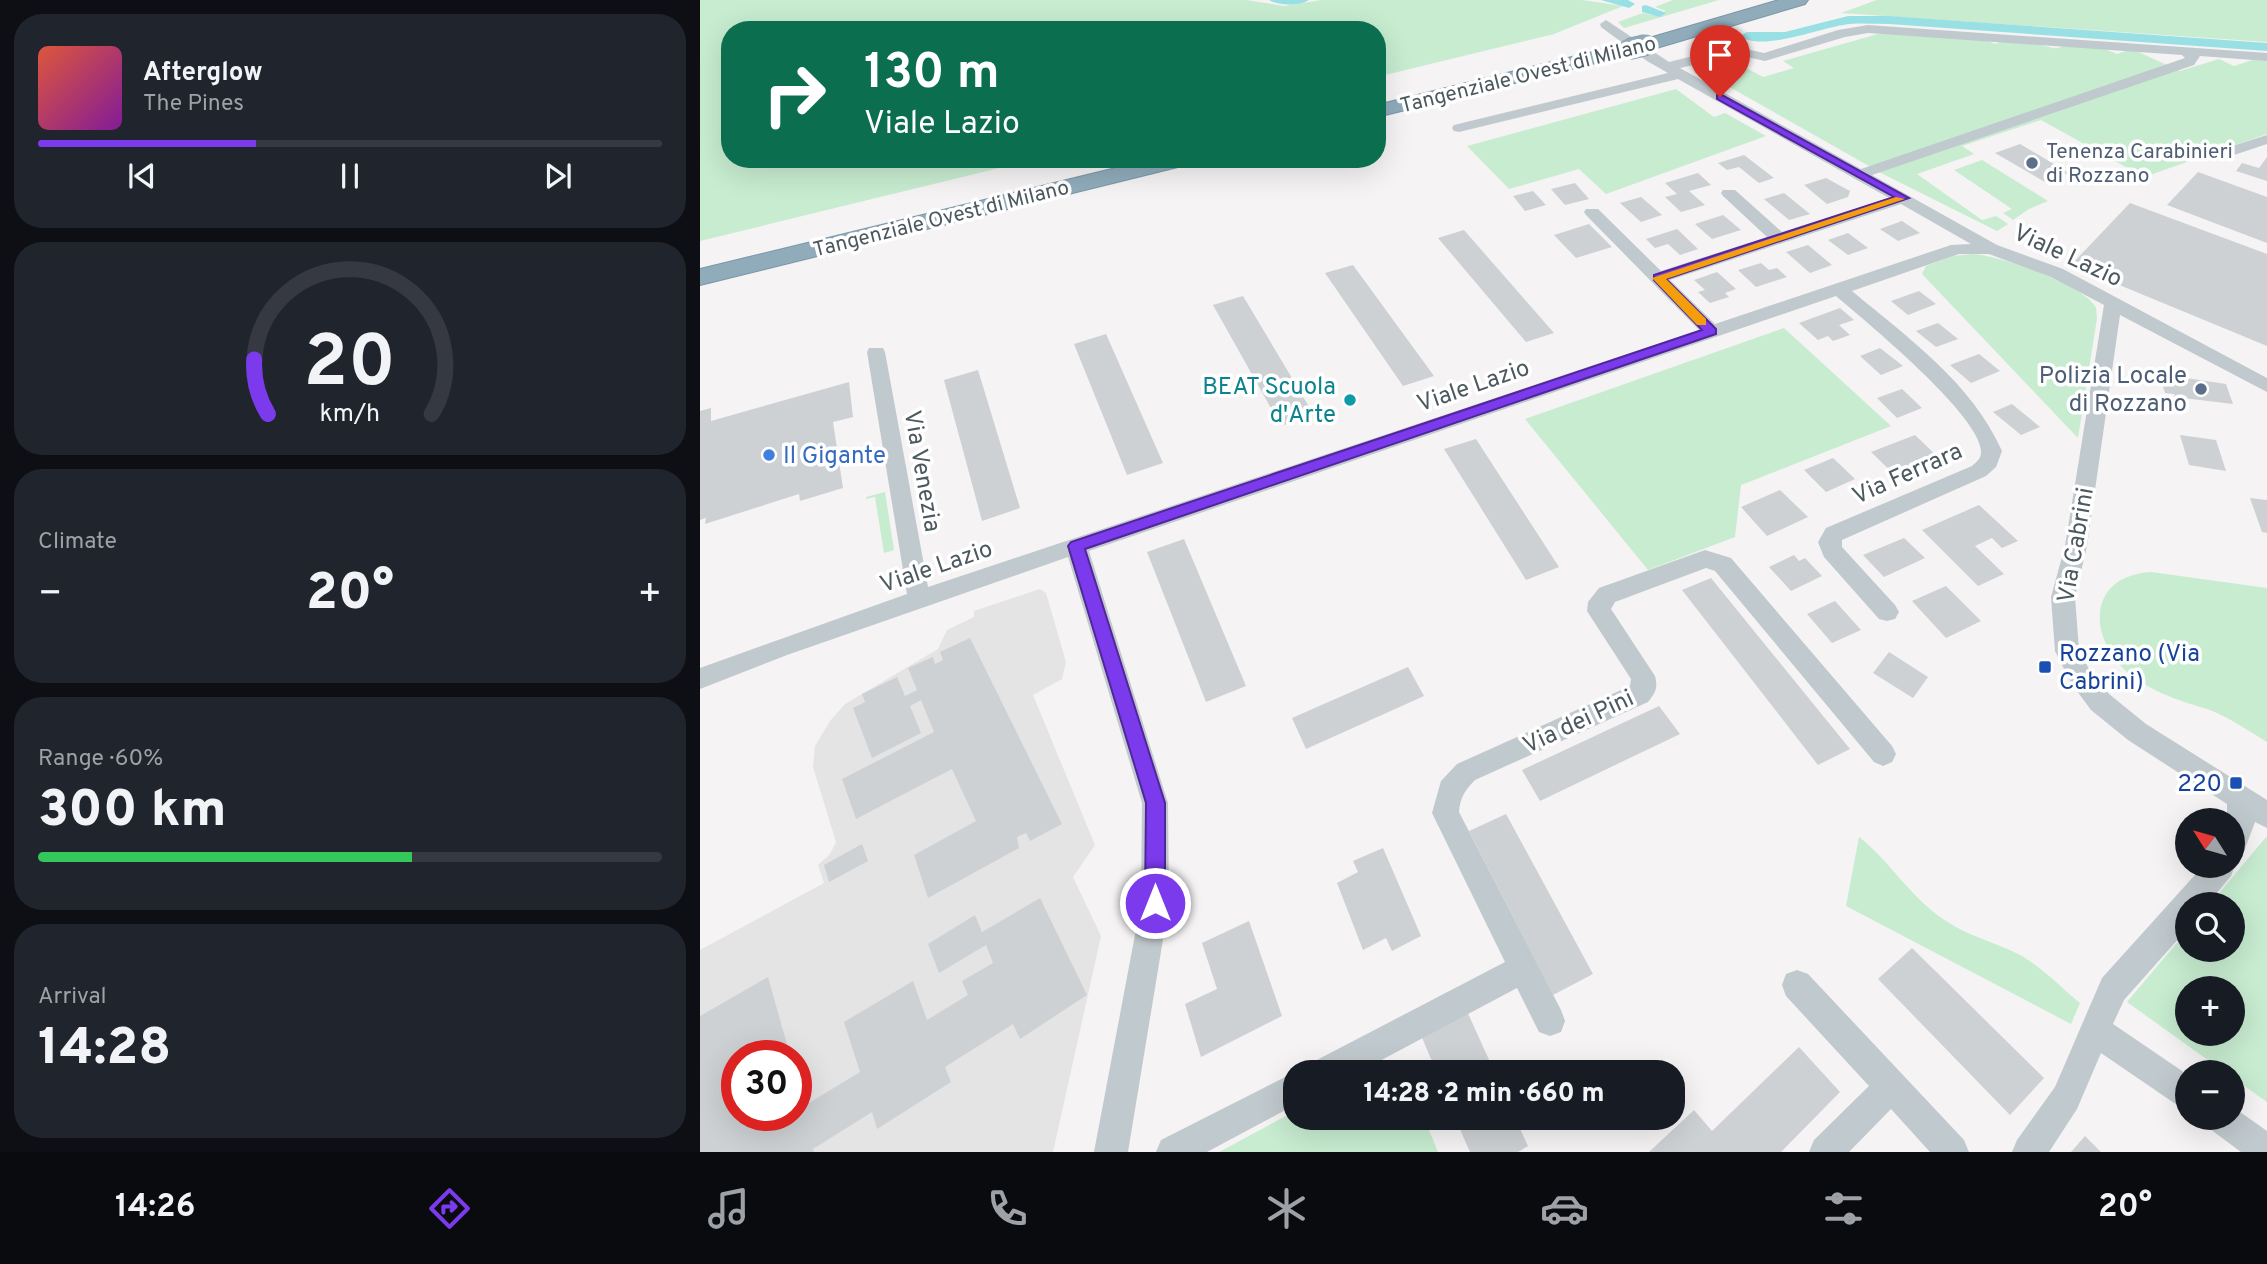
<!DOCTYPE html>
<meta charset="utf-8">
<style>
:root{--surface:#171b24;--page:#20242c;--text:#f1f3f6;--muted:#9ea1a6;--line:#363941;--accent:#7c3aed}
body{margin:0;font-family:Overpass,sans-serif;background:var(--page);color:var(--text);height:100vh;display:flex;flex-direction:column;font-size:26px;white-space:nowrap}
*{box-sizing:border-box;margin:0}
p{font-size:23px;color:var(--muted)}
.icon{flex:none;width:38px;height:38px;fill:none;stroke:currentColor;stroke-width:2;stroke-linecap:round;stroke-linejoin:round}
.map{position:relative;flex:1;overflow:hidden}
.sheet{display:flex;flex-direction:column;gap:14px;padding:14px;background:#0d0f14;width:700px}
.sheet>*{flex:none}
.guide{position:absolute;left:21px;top:21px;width:665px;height:147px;border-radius:28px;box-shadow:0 7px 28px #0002;background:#0b6e4f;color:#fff;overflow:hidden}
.needle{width:46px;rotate:307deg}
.fabs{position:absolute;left:1475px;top:808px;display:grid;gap:14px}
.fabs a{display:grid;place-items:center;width:70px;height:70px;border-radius:50%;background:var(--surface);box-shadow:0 7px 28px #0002;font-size:35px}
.speed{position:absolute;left:21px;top:1040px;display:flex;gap:14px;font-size:35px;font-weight:700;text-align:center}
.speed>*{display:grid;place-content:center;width:91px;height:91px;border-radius:50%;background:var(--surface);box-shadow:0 7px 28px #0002;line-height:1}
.speed .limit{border:10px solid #d22;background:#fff;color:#111}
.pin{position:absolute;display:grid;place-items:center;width:60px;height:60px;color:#fff;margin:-72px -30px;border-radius:50% 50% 50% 0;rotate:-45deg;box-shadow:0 0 7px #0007}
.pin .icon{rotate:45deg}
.me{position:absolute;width:77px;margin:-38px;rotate:0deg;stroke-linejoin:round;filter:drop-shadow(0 0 5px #0008)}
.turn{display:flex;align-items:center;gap:24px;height:147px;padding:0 28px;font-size:32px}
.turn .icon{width:91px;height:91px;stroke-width:2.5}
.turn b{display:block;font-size:49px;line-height:60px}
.big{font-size:52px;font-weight:800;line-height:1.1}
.sheet .tile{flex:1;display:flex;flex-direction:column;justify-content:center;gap:10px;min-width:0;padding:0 24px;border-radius:28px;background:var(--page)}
.sheet .dial{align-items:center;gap:0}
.dial svg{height:182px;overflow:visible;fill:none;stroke:var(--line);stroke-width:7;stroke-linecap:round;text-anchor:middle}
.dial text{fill:var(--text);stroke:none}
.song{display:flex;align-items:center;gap:21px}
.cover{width:84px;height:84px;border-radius:10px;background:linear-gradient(135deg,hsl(10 70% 55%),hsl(290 70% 35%))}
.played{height:7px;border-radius:4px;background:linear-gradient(90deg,var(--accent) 35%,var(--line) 35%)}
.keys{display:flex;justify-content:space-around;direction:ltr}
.heat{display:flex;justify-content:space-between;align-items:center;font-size:38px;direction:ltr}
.charge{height:10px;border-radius:5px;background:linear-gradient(90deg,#34c759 60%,var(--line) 0)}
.trip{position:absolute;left:583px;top:1060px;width:402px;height:70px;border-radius:28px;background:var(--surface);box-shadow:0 7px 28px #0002;font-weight:800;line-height:70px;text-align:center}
.tabs{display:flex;height:112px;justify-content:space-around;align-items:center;background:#090b0e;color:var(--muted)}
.tabs .icon{width:49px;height:49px}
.tabs .active{color:var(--accent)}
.tabs b{font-size:32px;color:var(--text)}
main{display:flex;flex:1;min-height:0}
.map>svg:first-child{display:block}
</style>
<main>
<section class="sheet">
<div class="tile">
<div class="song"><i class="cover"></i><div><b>Afterglow</b><p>The Pines</p></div></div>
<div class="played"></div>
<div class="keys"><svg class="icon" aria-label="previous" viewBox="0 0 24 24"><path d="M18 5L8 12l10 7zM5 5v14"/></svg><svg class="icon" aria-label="pause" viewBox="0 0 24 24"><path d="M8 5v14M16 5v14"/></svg><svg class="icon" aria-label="next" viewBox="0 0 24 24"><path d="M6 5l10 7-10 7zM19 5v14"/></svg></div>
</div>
<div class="tile dial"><svg viewBox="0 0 100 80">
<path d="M14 69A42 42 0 1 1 86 69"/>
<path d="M14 69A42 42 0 0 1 8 45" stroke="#7c3aed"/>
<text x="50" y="56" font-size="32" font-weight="700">20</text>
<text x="50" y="72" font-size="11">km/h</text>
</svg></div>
<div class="tile"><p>Climate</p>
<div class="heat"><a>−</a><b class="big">20°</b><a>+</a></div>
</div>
<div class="tile"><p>Range · 60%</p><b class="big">300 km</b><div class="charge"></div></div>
<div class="tile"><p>Arrival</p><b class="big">14:28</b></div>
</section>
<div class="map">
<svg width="1567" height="1152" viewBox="0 0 1567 1152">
<rect width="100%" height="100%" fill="#f5f3f3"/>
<path fill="#e5e4e4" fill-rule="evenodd" d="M340,589l6,4 20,69 -4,17 -29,16 62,150 -22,32 28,59 -48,216h-353v-202l124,-67 -6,-18 12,-11 6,-12 -23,-75 2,-21 15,-25 15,-17 93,-55 9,-19 27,-13v-6zM37,1055h59v60h-59z"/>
<g fill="#c7ecd0" fill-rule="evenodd">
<polygon points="0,0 546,0 584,6 621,0 882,0 923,6 854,34 677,77 677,30 30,30 30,159 336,159 0,241"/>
<polygon points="973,0 1019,0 924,28 918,22 943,13 952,15 966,11 955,7"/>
<polygon points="1177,0 1567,0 1567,42 1141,13"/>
<path d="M1185,32l94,5 16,7c20,-8 39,0 58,4 6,1 10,-3 16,-3 16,-2 33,2 48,9l15,-5 48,22 39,-12 15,7 28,-9 5,3v74l-123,43 -103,-57 -79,26 12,8 -57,20 65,46 14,-4 12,8 -11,7 -114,-57 -187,-106 32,-10 35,19 31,-9 -11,-7z"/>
<polygon points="976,89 1014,117 1025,113 1066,136 906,194 879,169 809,189 767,146"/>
<polygon points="1282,160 1348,201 1329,209 1313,220 1303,213 1312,209 1254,170"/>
<path d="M1273,254c25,1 112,31 123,54 0,0 1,10 1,10l-19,120 -156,-164 4,-8 27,-10z"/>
<polygon points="1084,328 1191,426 1041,485 1035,537 948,570 825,419"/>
<polygon points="185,492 194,550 184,553 175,497 166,499 166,497"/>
<path d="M1451,572l116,16v154c-18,-11 -37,-24 -57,-32 -29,-9 -54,-16 -79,-35 -43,-34 -46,-99 20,-103z"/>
<path d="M1567,836v266l-34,-24v-5h-7l-99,-71 60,-71 1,19h45v-45h-24zM1488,989h45v45h-45z"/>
<path d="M1159,837c31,24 50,59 84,82 22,16 49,22 73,34 23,11 44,34 64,50l-9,21 -225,-118z"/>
<polygon points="595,1111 595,1118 724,1118 738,1152 519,1152"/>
</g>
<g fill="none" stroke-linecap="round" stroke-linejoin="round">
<g fill="#99e0e4" fill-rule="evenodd">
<path d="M569,0h40c-9,6 -31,6 -40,0z"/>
<polygon points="901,0 928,0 935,4 929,8"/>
<polygon points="946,5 966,13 960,17 942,12 942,6"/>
<path d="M1148,16h41l378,27v8l-378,-27c-13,0 -27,-1 -39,0 -26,2 -88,29 -110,12l7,-4h38z"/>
</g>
</g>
<g fill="#cdd1d4">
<polygon points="1320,144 1369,173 1345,182 1295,153"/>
<polygon points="1044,155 1074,178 1059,183 1039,167 1027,170 1018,163"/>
<polygon points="1567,157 1567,181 1536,171 1542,163 1559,168"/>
<polygon points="1498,172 1567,197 1567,243 1467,205"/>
<polygon points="998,173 1011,185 989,191 1005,205 981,212 965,197 977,194 965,183"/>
<polygon points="1126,178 1150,191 1148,197 1127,204 1104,185"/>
<polygon points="875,183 889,199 865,205 851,189"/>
<polygon points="833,191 846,205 825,211 813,196"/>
<polygon points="1084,193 1110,214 1089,220 1064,199"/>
<polygon points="941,197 962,215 941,222 920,203"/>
<polygon points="1430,203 1567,254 1567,346 1371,265"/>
<polygon points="1023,215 1041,230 1012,239 995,224"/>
<polygon points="1202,221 1220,233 1198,241 1180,229"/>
<polygon points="889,224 912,247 876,258 854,235"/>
<polygon points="977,229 998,249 980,255 968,244 955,248 946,239"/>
<polygon points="764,230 854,333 826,342 738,238"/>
<polygon points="1148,233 1168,248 1148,255 1128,240"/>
<polygon points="1108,245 1132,265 1110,273 1086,252"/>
<polygon points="1061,263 1069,270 1077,268 1087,277 1056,287 1038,270"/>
<polygon points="653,265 734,376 703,386 625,273"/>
<polygon points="1017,272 1036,289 1025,293 1029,297 1010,303 998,292 1005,290 994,280"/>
<polygon points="1219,291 1236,304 1208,315 1191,301"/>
<polygon points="543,296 614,415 581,426 513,305"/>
<polygon points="1140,308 1154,320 1139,325 1150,335 1133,341 1128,336 1118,340 1099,323"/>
<polygon points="1238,323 1258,339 1236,347 1216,331"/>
<polygon points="406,334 463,463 427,475 374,344"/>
<polygon points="1180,348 1203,366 1181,375 1160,356"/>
<polygon points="1279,354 1300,371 1271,383 1250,365"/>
<polygon points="278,370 320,508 282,521 244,380"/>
<polygon points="1466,375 1526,384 1533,404 1475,397 1474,394 1465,393 1461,380 1469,381"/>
<polygon points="149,382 153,417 133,422 143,488 100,501 99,494 5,524 6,518 0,520 0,411 11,408 11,421"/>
<polygon points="1202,389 1222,408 1197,418 1177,398"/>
<polygon points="1312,404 1340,427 1321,435 1293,412"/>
<polygon points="1215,435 1240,459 1196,476 1171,452"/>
<polygon points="1480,435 1516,440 1526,471 1489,465"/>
<polygon points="776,439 859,567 826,580 744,449"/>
<polygon points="1133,458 1155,479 1126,492 1104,470"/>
<polygon points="1080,490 1108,517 1067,536 1041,507"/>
<polygon points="1550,498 1567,500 1567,533 1562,532"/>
<polygon points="1279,505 1318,541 1302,548 1292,538 1275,546 1304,574 1278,586 1222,530"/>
<polygon points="1204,538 1225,558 1184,577 1163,555"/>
<polygon points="484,539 546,686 506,702 447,552"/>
<polygon points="1094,555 1099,561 1105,558 1122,576 1091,591 1069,567"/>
<polygon points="1011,578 1150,749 1118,765 982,590"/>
<polygon points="1246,586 1281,621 1246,638 1212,601"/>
<polygon points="1135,601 1161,630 1132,643 1107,614"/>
<polygon points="270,638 362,824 330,841 326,833 317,837 319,848 228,898 214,855 276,821 252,769 156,819 142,779 234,732 221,700 210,706 221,733 172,758 153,708 165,702 162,694 197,677 205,696 217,690 208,668 233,657 235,664 243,660 240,652"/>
<polygon points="1189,652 1228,677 1213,698 1173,673"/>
<polygon points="708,667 724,696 606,749 592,718"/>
<polygon points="959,706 980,734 840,801 822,770"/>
<polygon points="806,814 893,974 853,995 769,831"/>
<polygon points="162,844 168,861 129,882 124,865"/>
<polygon points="683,848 721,936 692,951 686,938 663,950 637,883 658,872 653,861"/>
<polygon points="340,898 387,995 320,1039 313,1024 245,1067 251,1082 177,1129 172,1112 113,1149 114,1152 0,1152 0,1016 68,977 90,1055 37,1055 37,1115 96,1115 96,1081 104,1106 160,1072 144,1022 213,981 227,1020 268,995 262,981 293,963 286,945 239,973 228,944 275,915 282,932"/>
<polygon points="549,921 582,1016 501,1057 485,1004 517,989 502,943"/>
<polygon points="1212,948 1344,1078 1310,1115 1178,979"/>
<polygon points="766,1009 795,1073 737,1073 720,1033"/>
<polygon points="1099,1047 1140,1092 1081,1152 949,1152 994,1110 1012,1131"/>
<polygon points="755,1118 815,1118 828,1146 818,1152 770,1152"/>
<polygon points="1385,1136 1401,1152 1371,1152"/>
</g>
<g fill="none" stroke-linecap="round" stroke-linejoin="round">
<g stroke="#7b97a7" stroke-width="2">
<g id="highway">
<polygon points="1079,0 1108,0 1105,4 953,49 946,51 936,45 939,41"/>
<polygon points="929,43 936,45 939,49 936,53 677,117 677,105"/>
<polygon points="453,159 493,159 490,164 0,285 0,269"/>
</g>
</g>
<g fill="#c0c9cd" fill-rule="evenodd">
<path d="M906,20l63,42 56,-14 12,-1 27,6 74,-23 30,-5 399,28v8l-67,-5 -6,9 -322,110 125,70 66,24 204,109v14l-147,-77 -33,231 -12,51 4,53 10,19 20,25 37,30 121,76v28l-12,-6 -12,32 -10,4v-37h-6v-17l-99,-64 -37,-30 -20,-27 -16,-32 -4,-54 14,-51 39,-241 -53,-28 -62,-23h-30l-107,37c55,46 120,92 150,160l-6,16 -10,9 -144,64v7l53,58 4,7 -4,7 -8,2 -8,-2 -55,-62 -6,-15 8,-14 146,-62c4,-4 9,-7 9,-13 3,-35 -117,-133 -145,-157l-747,255 79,252 1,100 -41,249h-34l47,-249 1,-100 -74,-246 -281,98 -87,34v-21l207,-74 -40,-242 2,-4h14l2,4 43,235 771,-257 -113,-115 -2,-3 2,-3h12l63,62 106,-34 -44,-41 -2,-3 2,-3h12l47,42 107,-34 -211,-119 -219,53 -5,-1 -2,-3 2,-3 214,-52 -21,-12 -46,-34 -1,-3zM1168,33l314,22 3,3 -324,111 -181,-101 57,-13 28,6 80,-24zM1201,204l70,40 -20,1 -236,79 -45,-44z"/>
<polygon points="1567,135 1567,144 1516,161 1508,156 1511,153"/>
<path d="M1005,550l26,8 161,188 4,8 -4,8 -9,4 -9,-4 -159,-191 -9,-3 -91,34 -4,7 44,67c3,12 1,16 -7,26l-173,78c-10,10 -15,18 -16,32l102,198 4,11 -4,11 -11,4 -11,-4 -22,-44 -160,85h-49l5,-11 192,-100 -73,-149 9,-32 16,-17 173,-78 1,-7 -44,-68 1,-9 11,-14z"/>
<polygon points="1533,861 1535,866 1531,876 1507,905 1488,905 1488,928 1424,1000 1413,1024 1488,1075 1488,1110 1477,1105 1401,1053 1377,1109 1349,1152 1312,1152 1317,1140 1355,1087 1402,978 1503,866 1533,866"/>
<polygon points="1097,970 1108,974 1264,1140 1269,1152 1230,1152 1191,1109 1149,1152 1109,1152 1114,1140 1169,1086 1086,996 1082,985 1086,974"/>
<polygon points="595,1072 595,1105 507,1152 456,1152 461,1140"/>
<polygon points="1533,1107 1567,1131 1567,1152 1541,1152 1510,1129 1505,1118 1533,1118"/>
</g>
<use href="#highway" fill="#90acbb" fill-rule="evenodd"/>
<g stroke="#7b97a7" stroke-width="22" stroke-linecap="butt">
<polyline id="highway-bridge" points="929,49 946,45"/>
</g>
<use href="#highway-bridge" stroke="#90acbb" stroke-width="21"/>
</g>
<polygon fill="#7c3aed" stroke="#51269a" stroke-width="2" points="1020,94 1209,198 966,279 1016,329 1016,334 385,549 465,803 465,903 462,910 455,913 448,910 445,903 446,803 368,546 371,542 1002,330 954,280 954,275 1194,197 1017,99 1017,95"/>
<polygon fill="#f59e0b" points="1196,197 1205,199 966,279 1006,319 1006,325 997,325 952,278"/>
<g fill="#5c6f8a" stroke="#fff" stroke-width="2.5">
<circle cx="1332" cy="163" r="7"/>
<circle cx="1501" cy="389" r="7"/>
</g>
<circle fill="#0f9aa8" stroke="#fff" stroke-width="2.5" cx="650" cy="400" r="7"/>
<circle fill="#3f7fe0" stroke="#fff" stroke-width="2.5" cx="69" cy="455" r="7"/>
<g fill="#1a4fb4" stroke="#fff" stroke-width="2.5">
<rect x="1338" y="660" width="14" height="14" rx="3.5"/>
<rect x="1529" y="776" width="14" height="14" rx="3.5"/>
</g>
<g text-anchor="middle" stroke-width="7" stroke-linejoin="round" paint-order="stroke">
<g font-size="21" fill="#4c595e" stroke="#fff">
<text transform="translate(828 74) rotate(-14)" y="7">Tangenziale Ovest di Milano</text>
<text transform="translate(241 218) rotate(-14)" y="7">Tangenziale Ovest di Milano</text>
</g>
<g font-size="21" fill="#4e5e75" stroke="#fff" text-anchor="start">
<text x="1346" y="158">Tenenza Carabinieri<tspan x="1346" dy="24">di Rozzano</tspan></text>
</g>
<g font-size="24" fill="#4c595e" stroke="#fff">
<text transform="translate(1368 255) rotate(25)" y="8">Viale Lazio</text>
<text transform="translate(773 385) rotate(-19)" y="8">Viale Lazio</text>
<text transform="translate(223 471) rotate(80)" y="8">Via Venezia</text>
<text transform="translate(1207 473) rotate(-24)" y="8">Via Ferrara</text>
<text transform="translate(1375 545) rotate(-80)" y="8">Via Cabrini</text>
<text transform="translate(236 566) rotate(-19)" y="8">Viale Lazio</text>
<text transform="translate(878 721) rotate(-25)" y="8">Via dei Pini</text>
</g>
<g font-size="24" fill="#4e5e75" stroke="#fff" text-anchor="end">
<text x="1487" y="383">Polizia Locale<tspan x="1487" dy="28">di Rozzano</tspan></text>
</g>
<g font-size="24" fill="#0d838f" stroke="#fff" text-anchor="end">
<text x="636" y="394">BEAT Scuola<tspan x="636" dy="28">d'Arte</tspan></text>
</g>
<g font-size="24" fill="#366cbe" stroke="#fff" text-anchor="start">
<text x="83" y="463">Il Gigante</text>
</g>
<g font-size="24" fill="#164399" stroke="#fff" text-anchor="start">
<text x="1359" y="661">Rozzano (Via<tspan x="1359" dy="28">Cabrini)</tspan></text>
<text x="1522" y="791" text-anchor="end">220</text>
</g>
</g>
</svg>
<div class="fabs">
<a><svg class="needle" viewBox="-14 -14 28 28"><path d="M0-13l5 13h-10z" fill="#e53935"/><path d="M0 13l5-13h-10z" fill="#9ea1a6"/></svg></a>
<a><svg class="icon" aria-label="search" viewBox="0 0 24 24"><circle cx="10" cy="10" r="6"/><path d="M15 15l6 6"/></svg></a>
<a>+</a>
<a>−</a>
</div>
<div class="speed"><div class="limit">30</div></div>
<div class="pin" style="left:1020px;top:97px;background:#d93025"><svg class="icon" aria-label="arrive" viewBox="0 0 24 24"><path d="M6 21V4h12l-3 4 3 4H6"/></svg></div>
<svg class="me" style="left:455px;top:903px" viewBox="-20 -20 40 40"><circle r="17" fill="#7c3aed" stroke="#fff" stroke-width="3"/><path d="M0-11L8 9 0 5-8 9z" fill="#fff"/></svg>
<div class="trip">14:28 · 2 min · 660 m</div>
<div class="guide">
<div class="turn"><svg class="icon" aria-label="right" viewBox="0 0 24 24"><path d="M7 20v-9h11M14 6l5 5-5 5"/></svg><div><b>130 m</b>Viale Lazio</div></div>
</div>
</div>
</main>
<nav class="tabs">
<b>14:26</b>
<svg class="icon active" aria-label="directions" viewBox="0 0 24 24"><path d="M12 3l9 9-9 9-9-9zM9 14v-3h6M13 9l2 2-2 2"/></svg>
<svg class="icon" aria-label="music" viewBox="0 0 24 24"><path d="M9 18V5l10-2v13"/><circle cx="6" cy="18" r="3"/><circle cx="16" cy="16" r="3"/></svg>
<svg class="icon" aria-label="phone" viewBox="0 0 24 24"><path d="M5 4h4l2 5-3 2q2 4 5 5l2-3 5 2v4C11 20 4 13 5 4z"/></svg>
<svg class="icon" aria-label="climate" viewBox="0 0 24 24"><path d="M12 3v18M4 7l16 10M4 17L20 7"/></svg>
<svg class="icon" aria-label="car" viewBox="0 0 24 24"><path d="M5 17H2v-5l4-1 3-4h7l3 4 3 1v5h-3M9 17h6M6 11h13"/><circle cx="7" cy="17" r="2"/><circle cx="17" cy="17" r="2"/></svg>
<svg class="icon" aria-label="filters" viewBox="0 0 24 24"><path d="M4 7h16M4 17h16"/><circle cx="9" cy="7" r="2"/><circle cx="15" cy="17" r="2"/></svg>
<b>20°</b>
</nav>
